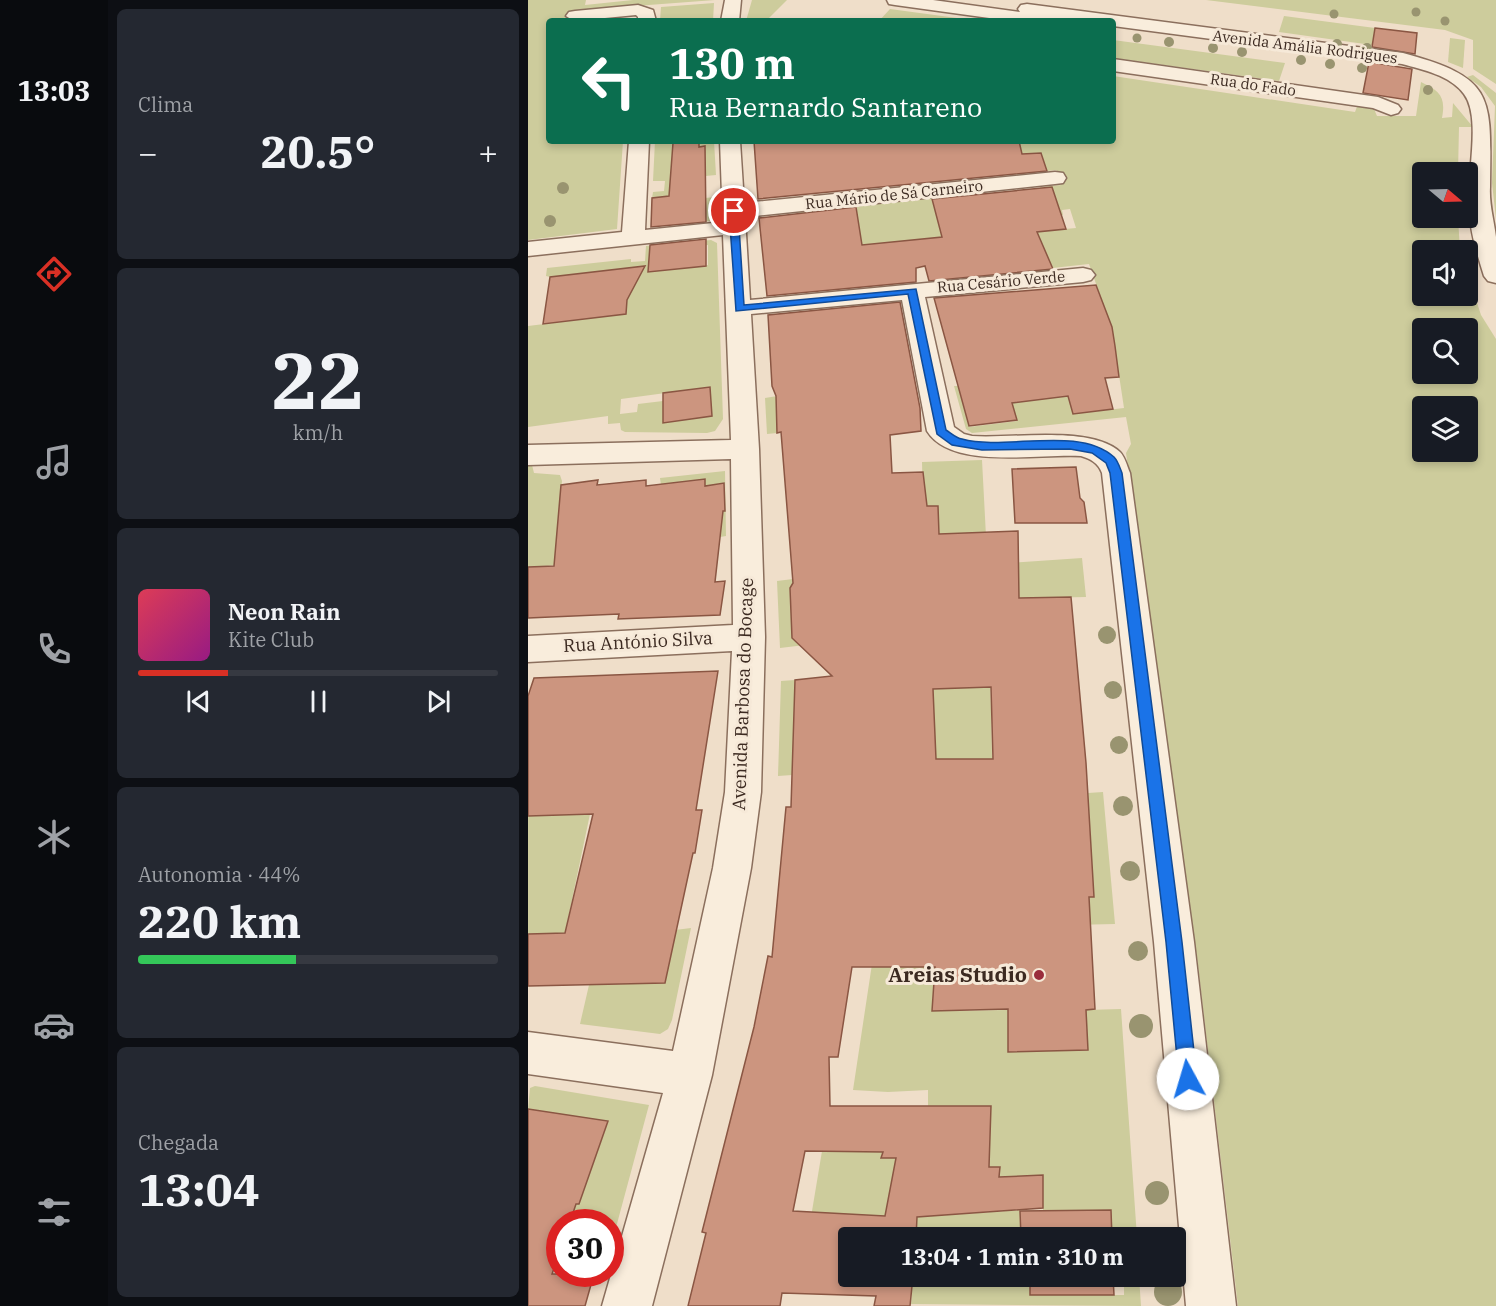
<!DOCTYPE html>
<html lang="pt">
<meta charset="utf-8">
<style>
:root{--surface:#171b24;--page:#242831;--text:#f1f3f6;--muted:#9ea1a6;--line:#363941;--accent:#d93025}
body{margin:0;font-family:"IBM Plex Serif",serif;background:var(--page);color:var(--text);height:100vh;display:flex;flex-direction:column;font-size:22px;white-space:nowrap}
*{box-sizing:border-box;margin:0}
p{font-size:20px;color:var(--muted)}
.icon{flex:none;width:33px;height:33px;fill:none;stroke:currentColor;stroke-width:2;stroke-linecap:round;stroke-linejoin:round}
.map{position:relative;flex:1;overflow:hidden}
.panel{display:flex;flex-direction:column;gap:9px;padding:9px;background:#0d0f14;width:420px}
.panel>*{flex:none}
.banner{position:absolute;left:18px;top:18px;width:570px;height:126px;border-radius:6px;box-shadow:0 3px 9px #0003;background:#0b6e4f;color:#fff;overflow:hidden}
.needle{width:39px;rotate:109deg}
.buttons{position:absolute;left:884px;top:162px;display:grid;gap:12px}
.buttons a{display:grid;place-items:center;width:66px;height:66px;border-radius:6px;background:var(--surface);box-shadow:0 3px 9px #0003;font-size:30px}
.speed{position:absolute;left:18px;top:1209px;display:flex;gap:12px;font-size:30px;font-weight:700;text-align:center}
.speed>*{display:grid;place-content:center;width:78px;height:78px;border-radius:50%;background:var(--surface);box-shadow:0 3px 9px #0003;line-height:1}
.speed .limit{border:9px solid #d22;background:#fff;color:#111}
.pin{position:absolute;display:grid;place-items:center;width:51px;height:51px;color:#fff;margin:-26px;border:3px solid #fff;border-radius:50%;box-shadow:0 2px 6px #0007}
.me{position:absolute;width:66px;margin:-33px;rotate:354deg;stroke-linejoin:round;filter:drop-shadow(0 0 4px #0008)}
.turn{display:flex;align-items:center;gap:21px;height:126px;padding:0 24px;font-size:27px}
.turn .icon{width:78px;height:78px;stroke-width:2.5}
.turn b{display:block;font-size:42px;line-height:51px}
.big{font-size:45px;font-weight:700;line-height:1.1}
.panel .tile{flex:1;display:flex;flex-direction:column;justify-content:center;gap:9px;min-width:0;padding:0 21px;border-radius:9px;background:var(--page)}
.panel .dial{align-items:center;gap:0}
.dial b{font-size:78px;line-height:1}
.song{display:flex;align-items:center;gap:18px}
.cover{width:72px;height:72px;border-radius:9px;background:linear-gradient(135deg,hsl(350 70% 55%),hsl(310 70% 35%))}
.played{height:6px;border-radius:3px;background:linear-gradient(90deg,var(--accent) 25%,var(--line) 25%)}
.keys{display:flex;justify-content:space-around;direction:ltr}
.heat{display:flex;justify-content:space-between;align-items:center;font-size:33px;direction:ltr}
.charge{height:9px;border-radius:4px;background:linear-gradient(90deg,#34c759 44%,var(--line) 0)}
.trip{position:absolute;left:310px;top:1227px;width:348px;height:60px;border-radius:6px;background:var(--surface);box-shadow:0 3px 9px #0003;font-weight:700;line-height:60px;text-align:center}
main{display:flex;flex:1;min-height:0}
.tabs{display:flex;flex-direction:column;width:108px;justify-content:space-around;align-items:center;background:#090b0e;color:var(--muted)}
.tabs .icon{width:42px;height:42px}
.tabs .current{color:var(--accent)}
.tabs b{font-size:27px;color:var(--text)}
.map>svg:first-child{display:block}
</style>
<main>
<nav class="tabs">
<b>13:03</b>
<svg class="icon current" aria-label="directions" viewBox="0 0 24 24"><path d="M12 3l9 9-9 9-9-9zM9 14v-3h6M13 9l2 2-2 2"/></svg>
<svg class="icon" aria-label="music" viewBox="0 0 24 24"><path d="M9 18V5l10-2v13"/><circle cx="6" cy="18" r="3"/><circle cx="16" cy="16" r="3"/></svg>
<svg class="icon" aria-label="phone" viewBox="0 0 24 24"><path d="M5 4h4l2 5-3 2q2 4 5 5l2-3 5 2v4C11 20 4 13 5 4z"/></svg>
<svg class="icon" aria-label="climate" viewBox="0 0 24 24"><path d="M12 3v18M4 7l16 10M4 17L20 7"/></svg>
<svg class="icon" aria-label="car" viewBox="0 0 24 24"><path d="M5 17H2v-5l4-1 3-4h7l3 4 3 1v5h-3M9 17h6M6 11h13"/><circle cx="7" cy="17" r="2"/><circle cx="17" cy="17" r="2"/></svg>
<svg class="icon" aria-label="filters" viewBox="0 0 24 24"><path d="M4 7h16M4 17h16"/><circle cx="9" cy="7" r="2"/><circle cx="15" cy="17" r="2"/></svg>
</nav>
<section class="panel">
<div class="tile"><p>Clima</p>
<div class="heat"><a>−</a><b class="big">20.5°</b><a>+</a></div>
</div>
<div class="tile dial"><b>22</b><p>km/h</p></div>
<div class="tile">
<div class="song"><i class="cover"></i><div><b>Neon Rain</b><p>Kite Club</p></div></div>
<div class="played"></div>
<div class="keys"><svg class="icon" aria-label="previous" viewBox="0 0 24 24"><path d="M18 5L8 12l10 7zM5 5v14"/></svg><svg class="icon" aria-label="pause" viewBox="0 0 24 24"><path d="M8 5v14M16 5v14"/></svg><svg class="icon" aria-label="next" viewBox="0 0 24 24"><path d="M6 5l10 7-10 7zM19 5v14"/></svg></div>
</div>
<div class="tile"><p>Autonomia · 44%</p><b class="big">220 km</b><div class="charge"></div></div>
<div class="tile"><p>Chegada</p><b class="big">13:04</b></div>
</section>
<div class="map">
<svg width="968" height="1306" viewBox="0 0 968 1306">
<rect width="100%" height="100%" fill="#efdec9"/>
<g fill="#cdcc9c" fill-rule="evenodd">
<polygon points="0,0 58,0 57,5 105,0 187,0 41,11 39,21 45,21 21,21 21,141 95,141 89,229 0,240"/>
<polygon points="224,0 259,0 238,21 218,21"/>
<polygon points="678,0 968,0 968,84 945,69 945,40 917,30"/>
<polygon points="186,3 185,21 132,21 133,7"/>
<polygon points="362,9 451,21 351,21"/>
<polygon points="756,16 847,28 844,45 751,32"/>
<polygon points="922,38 937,40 935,68 920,62"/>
<polygon points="585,40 757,63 751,81 585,58"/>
<polygon points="945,75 968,93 968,219 964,183 967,106 953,87 939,77"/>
<path d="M585,76l242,36 3,-8 16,5 3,7h39l5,-34c19,9 25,15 21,36l10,-1 1,-14 20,24h-14l-1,45h-36v46h36l2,32h-38v46h45v-24l14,43 15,24v967h-258l-41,-349 -7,-35 -64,-469 5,-9 -5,-27 -154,16 -6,-4 -12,-43h4l11,41 48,-6 -13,-42 53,18 11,-1 5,18 51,-6 -12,-79 -23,-65 -82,9v-3l44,-5 -8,-19 -25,-17 24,2 34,-3 -6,-19 -8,1 1,5 -12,2 -11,-30 21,-2 -1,-11 -4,-4 -9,1 -6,-18 -77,7 6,19 -41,4 -8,-30 98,-12h94zM894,328h45v46h-45zM894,406h45v46h-45z"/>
<polygon points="127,141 169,141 145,143 177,155 177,146 171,147 171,141 186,141 188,175 146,179 177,198 188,197 188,218 183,221 123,225 124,203 139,197 124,198 125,192 136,191 137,181 125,181"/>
<polygon points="404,198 416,244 273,252 270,209"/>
<path d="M183,240l6,3 6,176 -8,12 -8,2 -82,-1 -4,-2 -1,-7 -12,1v-8l-80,11v-101l98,-12c2,-22 -9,-25 -8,-45l-68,8 -4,-1 1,-8 84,-9v3l14,-1 1,-15zM180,245v20l-45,5 2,-21zM182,387l1,29 -47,7 -1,-22 -25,3 -1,8 -17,2 1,-15z"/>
<polygon points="280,391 249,433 239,434 237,398"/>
<polygon points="454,460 458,536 411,537 410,506 395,506 394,462"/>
<polygon points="0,465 4,465 6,473 32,475 34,481 30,525 81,527 197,511 196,483 177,486 176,479 133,485 132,478 197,471 198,536 30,565 0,567"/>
<polygon points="554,558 558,597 461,599 451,565"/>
<polygon points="273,578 262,588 264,638 277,645 252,648 249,581"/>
<polygon points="462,666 464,756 471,757 472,777 441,759 408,759 405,689 427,688"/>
<polygon points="267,680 264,775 250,776 253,681"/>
<polygon points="575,792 587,924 460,927 487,897 566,897 560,793"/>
<polygon points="62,814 37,933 0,934 0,816"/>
<polygon points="163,928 144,1020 140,1029 132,1034 52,1024 61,985 137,983 147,930"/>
<polygon points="344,964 407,967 404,1011 480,1010 480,1052 560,1050 558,1010 593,1009 609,1237 584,1237 583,1210 515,1211 515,1175 471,1177 471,1167 461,1167 463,1106 400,1106 400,1090 360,1092 325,1090"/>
<polygon points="7,1086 121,1105 83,1246 82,1222 42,1222 48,1204 51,1204 80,1122 0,1109 2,1088"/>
<polygon points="294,1151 355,1152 353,1157 368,1158 357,1216 279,1241"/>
<polygon points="492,1210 493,1237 388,1238 389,1217"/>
<polygon points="611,1276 613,1306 383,1304 385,1277 502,1277 502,1295 596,1295 596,1277"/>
</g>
<g fill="#cc957f" stroke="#8a5643" stroke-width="1.5" fill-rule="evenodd">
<polygon points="847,28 889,33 887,54 844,47"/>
<polygon points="841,62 884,69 880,100 835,93"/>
<polygon points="171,141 171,147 177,146 178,222 123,227 124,198 141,196 145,143"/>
<polygon points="226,141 491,141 494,154 513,153 519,171 230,199"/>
<polygon points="524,187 538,229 509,232 525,269 401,281 397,266 388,268 388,282 239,296 231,218 328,207 334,245 414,237 404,199"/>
<polygon points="178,239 178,266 120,272 122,245"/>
<polygon points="117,266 99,300 98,314 15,324 22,277"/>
<polygon points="568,285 584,327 587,346 591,377 577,378 585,409 545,414 540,396 484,403 489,420 441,426 406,298"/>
<path d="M372,302l20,106 1,23 -31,4 2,38 31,-1 4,34h11l1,28 79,-3 1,67 52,-1 15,166 8,134h-5l6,112 -9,1 2,40 -80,2v-43l-76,2 3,-44h-83l-14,90h-9l1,49h161l-2,61h11l-1,10 44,-2v33l-126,9 -1,21h-67v38h64l-3,30h-36l2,-10 -94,-3 -2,13h-92l18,-73 -4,-1 52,-205 14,-71 4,1 14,-150h5l4,-127 37,-4 -40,-38 -2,-50 3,-5 -12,-151 -4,1 -1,-37 -4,-10 -4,-71zM463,687l2,72h-57l-3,-70zM277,1151l78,1 -2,6h15l-11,58 -92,-5z"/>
<polygon points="182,387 184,416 135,423 135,393"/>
<polygon points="548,467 552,498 556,502 559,523 487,523 484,469"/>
<polygon points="177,479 177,486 196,483 197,511 195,511 187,582 197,581 192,615 90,619 91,614 0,618 0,567 26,566 33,485 70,480 69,485 118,480 118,486"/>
<polygon points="190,671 168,810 174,810 167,853 165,853 137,983 0,986 0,934 37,933 65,814 0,816 0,696 6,678"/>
<polygon points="0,1109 80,1121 51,1204 48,1204 42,1222 32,1222 32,1252 24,1274 66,1274 57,1306 0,1306"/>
<polygon points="583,1210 584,1238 493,1238 492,1211"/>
<polygon points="502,1276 585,1276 586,1295 502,1295"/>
</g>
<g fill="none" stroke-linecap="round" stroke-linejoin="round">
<g stroke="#8b6f5d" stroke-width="3">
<g id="minor">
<polygon points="197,0 213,0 211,21 193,21"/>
<path d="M359,0h46l87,12 -2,-3 3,-4 6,-1 376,49c93,25 88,43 87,134 -1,18 4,33 6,50 0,15 0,31 0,46l-8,-2 -4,-5c-7,-22 -14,-45 -15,-68 -3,-30 13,-90 -5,-114 -14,-19 -41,-24 -62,-30l-289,-38v-5h-38l-19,-3 2,3h-47l-116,-16 -6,-1z"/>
<polygon points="110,5 125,10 128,21 110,21 110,17 108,15 46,21 38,16 41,12 47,11"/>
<polygon points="585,59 850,97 870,105 873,109 870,113 863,115 845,108 585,71"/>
<path d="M101,141h20l-4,89 78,-8 -3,-81h20l4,62 311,-31 8,1 3,5 -3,5 -8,1 -310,33 5,83 333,-32 8,2 4,5 -4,5 -8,2 -158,15 29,130 10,7 8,2c39,3 119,-11 148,16 5,5 7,14 10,21l64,469 42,364h-50l-32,-364 -52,-469c-4,-10 -11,-14 -21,-17 -41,-3 -129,15 -154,-25l-25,-131 -151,14 8,135 6,188 -4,155 -10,76 -39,207 -60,231h-50l61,-213 -135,-19v-42l145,19 40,-183 12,-76 7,-141 -204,11v-26l205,-11 -2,-166 -203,6v-20l203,-5 -8,-205 -195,21v-14l94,-10z"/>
</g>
</g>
<use href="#minor" fill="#f9eddc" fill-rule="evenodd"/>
</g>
<g fill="#999470">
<circle cx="888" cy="12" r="4.5"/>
<circle cx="806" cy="14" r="4.5"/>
<circle cx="917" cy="21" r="4.5"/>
<circle cx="609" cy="38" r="4.5"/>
<circle cx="641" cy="42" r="5"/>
<circle cx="809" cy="44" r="5"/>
<circle cx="685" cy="48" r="5"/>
<circle cx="839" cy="48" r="5"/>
<circle cx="714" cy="52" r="5"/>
<circle cx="773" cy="60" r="5"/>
<circle cx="802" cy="64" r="5"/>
<circle cx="834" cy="68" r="5"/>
<circle cx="900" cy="90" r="5"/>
<circle cx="35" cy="188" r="6"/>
<circle cx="22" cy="221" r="6"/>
<circle cx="579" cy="635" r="9"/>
<circle cx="585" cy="690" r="9"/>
<circle cx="591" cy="745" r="9"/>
<circle cx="595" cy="806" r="10"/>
<circle cx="602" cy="871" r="10"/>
<circle cx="610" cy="951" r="10"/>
<circle cx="613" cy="1026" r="12"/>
<circle cx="629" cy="1193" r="12"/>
<circle cx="640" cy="1292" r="14"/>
</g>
<path fill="#1a73e8" stroke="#114b97" stroke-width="1.5" d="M206,208l4,3 6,94 172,-16 30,141c5,3 10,8 16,9 44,12 116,-14 152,18 4,4 6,11 8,16l60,469 15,137 -3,6 -6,3 -7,-3 -2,-6 -13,-137 -56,-469 -4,-10 -14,-10 -22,-4 -88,1 -30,-5 -15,-11 -29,-140 -172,17 -7,-100z"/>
<circle fill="#9a2d3c" stroke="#f6e9d8" stroke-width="2" cx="511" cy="975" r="6"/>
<g text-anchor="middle" stroke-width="6" stroke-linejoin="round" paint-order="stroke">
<g font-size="15" fill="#3c2a21" stroke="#f6e9d8">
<text transform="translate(777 47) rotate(7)" y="5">Avenida Amália Rodrigues</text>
<text transform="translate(725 85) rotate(8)" y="5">Rua do Fado</text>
<text transform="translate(366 195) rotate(-6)" y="5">Rua Mário de Sá Carneiro</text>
<text transform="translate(473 282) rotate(-5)" y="5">Rua Cesário Verde</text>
</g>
<g font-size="18" fill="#3c2a21" stroke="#f6e9d8">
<text transform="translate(110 642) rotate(-3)" y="6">Rua António Silva</text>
<text transform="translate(215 694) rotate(-88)" y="6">Avenida Barbosa do Bocage</text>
</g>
<g font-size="21" font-weight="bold" fill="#3c2a21" stroke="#f6e9d8" text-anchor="end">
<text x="499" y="982">Areias Studio</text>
</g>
</g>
</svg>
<div class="buttons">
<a><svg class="needle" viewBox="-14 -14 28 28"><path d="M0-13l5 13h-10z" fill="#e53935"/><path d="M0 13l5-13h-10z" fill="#9ea1a6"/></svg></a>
<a><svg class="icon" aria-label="sound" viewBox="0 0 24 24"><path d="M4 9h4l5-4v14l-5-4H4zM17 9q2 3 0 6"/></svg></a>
<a><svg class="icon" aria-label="search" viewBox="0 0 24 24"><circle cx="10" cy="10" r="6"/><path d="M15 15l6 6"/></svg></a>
<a><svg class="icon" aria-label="layers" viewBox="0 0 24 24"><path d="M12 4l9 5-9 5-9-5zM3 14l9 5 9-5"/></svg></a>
</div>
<div class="speed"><div class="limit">30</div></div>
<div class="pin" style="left:206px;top:211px;background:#d93025"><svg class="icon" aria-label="arrive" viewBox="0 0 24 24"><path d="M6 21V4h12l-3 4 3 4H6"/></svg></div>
<svg class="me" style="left:660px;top:1079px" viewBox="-20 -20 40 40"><circle r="19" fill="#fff"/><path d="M0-13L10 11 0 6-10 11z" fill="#1a73e8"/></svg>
<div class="trip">13:04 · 1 min · 310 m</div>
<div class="banner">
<div class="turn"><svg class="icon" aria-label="left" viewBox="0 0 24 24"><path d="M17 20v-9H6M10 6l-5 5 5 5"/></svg><div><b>130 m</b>Rua Bernardo Santareno</div></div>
</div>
</div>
</main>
